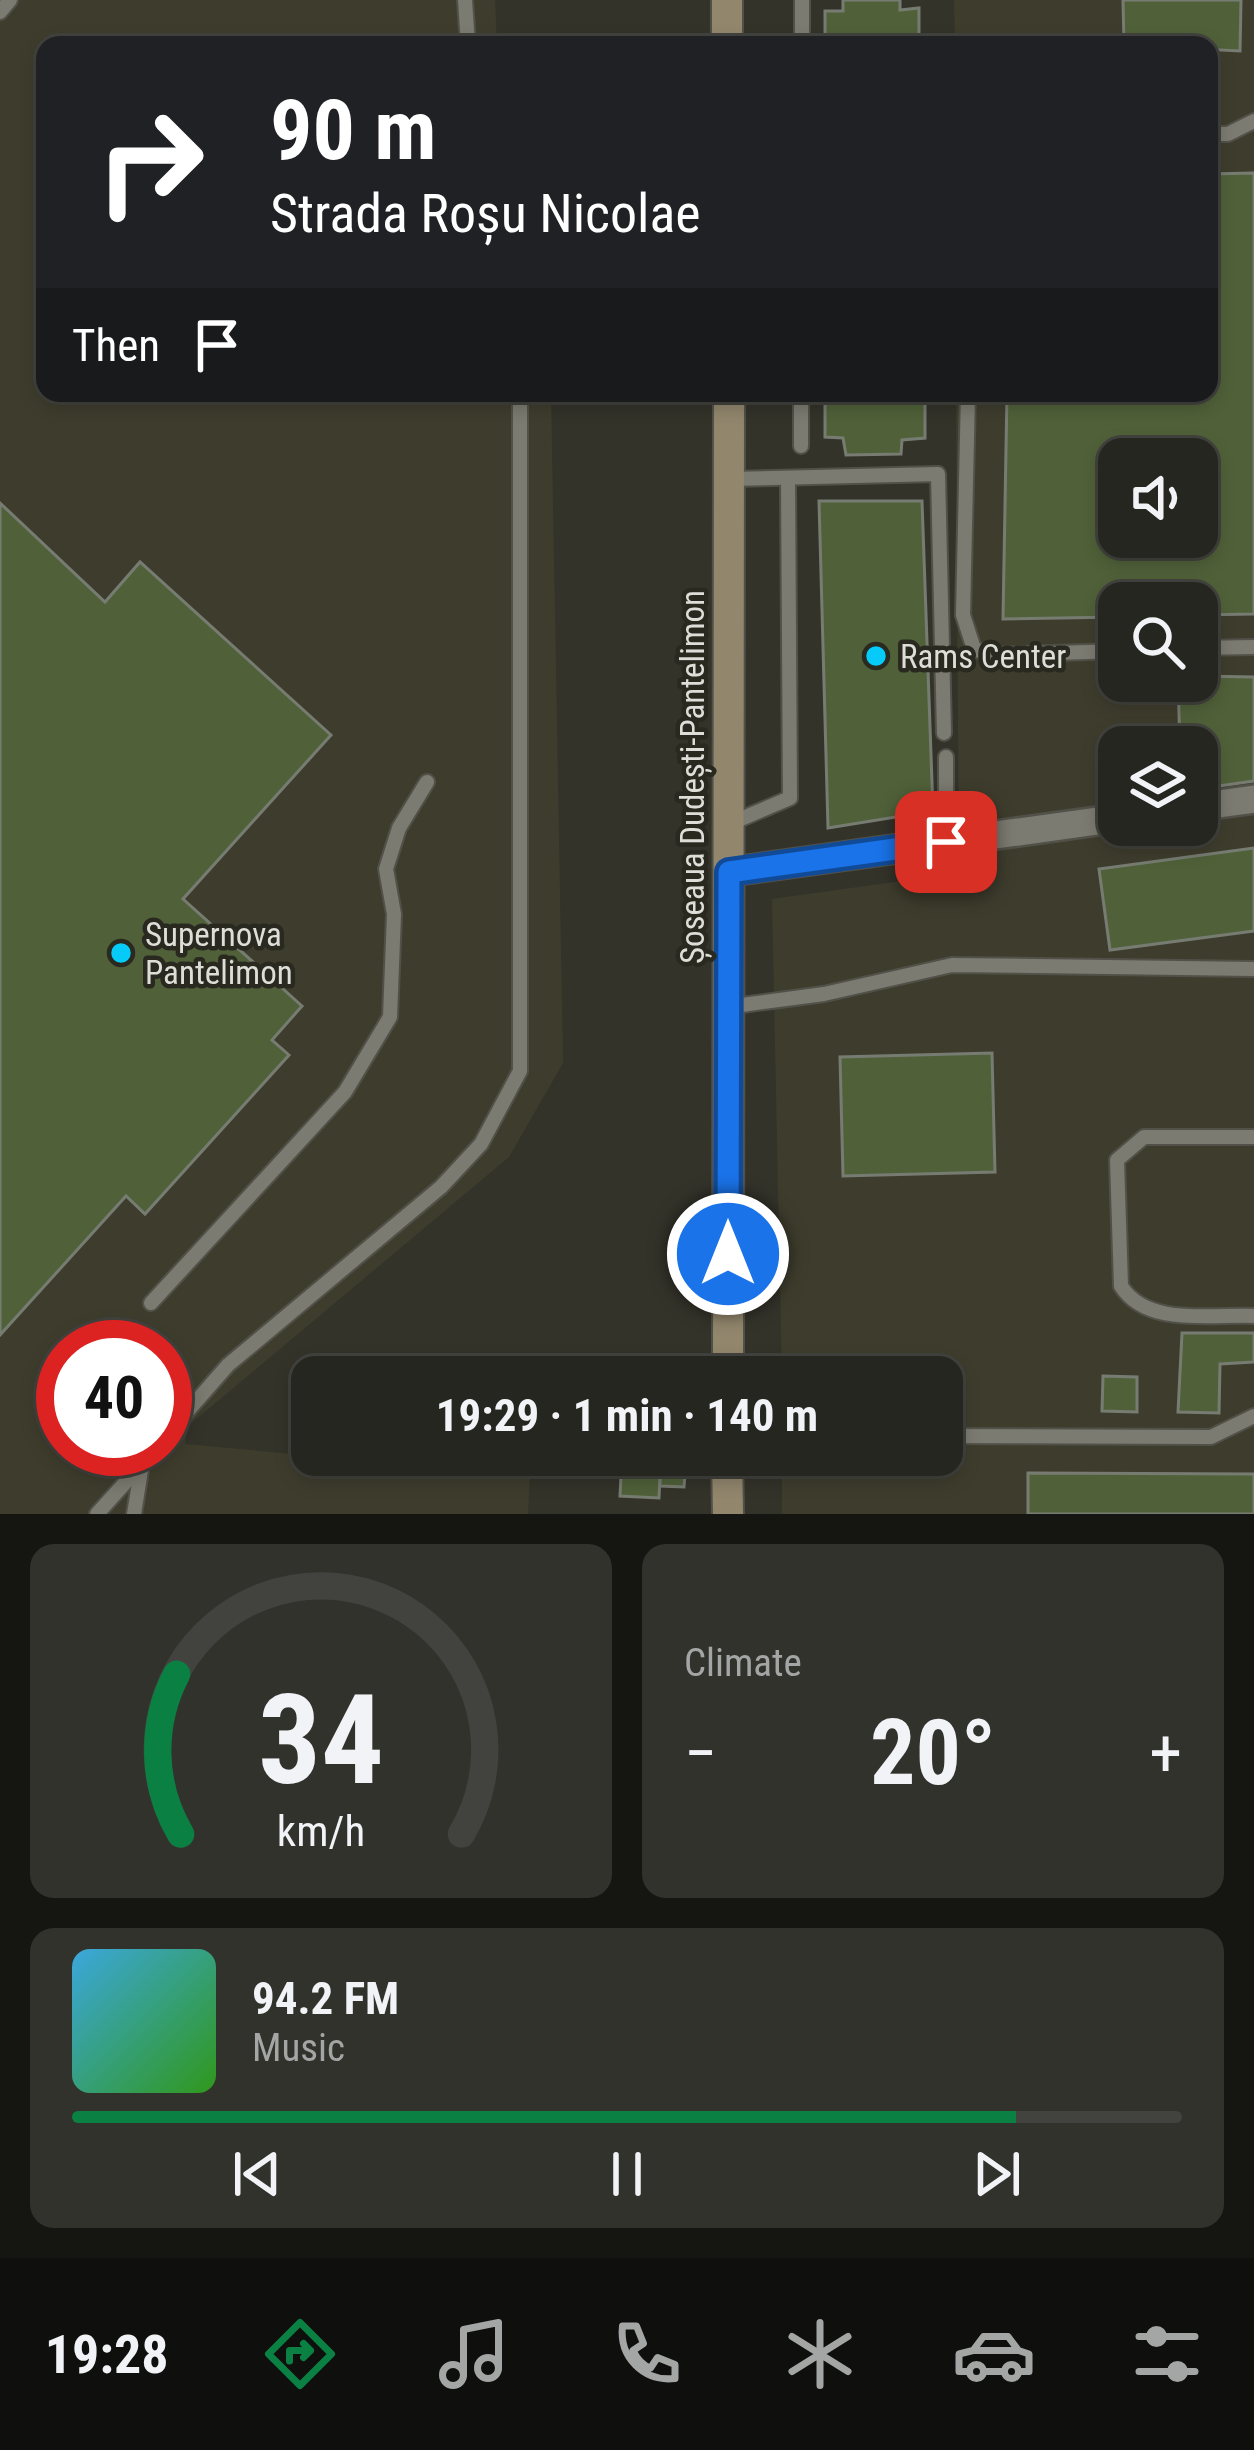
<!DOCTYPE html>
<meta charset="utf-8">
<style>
:root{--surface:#262620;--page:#32322d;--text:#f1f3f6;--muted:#a4a5a5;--line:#42433e;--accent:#0b8043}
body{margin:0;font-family:"Roboto Condensed",sans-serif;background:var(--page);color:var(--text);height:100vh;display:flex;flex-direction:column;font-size:45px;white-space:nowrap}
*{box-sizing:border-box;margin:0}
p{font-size:39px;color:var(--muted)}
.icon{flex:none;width:66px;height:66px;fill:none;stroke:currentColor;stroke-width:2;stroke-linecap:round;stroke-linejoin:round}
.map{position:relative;height:1514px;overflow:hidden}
.side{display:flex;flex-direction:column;gap:30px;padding:30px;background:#151512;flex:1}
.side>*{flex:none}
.guide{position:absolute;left:36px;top:36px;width:1182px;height:366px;border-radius:24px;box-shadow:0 6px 18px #0003,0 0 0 3px var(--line);background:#202124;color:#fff;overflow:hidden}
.controls{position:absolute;left:1098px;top:438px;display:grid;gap:24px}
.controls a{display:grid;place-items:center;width:120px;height:120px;border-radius:24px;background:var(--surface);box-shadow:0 6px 18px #0003,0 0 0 3px var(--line);font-size:60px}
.speed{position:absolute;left:36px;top:1320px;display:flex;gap:24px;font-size:60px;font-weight:700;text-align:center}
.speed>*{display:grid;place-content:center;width:156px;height:156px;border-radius:50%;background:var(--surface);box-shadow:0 6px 18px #0003,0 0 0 3px var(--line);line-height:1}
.speed .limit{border:18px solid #d22;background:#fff;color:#111}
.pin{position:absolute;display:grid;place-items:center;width:102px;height:102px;color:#fff;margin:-51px;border-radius:24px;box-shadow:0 6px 18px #0006}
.me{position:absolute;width:132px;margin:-66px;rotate:0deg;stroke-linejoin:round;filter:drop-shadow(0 0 9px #0008)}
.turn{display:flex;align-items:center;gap:42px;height:252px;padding:0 36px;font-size:54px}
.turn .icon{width:156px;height:156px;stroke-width:2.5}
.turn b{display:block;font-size:84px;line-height:102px}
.then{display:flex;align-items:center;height:114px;padding:0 36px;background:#0003;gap:24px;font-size:45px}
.big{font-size:90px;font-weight:700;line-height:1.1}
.side .card{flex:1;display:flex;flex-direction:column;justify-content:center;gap:18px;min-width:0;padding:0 42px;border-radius:24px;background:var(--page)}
.side .dial{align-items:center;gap:0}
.dial svg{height:312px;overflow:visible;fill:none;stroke:var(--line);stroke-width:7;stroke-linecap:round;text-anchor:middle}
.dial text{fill:var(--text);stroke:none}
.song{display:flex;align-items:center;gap:36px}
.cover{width:144px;height:144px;border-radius:18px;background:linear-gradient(135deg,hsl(200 70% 55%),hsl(110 70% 35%))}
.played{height:12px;border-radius:6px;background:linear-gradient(90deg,var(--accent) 85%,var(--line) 85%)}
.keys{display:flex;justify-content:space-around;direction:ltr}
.heat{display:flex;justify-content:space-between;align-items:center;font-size:66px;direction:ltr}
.side .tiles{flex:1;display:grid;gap:30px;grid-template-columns:1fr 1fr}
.card:last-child{grid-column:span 2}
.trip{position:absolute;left:291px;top:1356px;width:672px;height:120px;border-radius:24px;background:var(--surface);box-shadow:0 6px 18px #0003,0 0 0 3px var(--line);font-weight:700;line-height:120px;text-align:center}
.dock{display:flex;height:192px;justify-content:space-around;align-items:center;background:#0f0f0d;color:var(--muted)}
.dock .icon{width:84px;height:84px}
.dock .active{color:var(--accent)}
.dock b{font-size:54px;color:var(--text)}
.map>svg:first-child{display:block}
</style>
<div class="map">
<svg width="1254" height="1514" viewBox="0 0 1254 1514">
<rect width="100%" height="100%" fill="#33332a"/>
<g fill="#3e3d2d" fill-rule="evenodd">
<path d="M0,0h495l2,45h-452v348h506l12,670 -54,94 -321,269 -3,18 345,32 -2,38h-528zM63,1347h102v102h-102z"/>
<path d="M954,0h300v1514h-472v-59h160v-78h-160l-10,-478 187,-26 -3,-480h253v-348h-254zM1119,459h78v78h-78zM1119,603h78v78h-78zM1119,747h78v78h-78z"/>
</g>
<g fill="#506139" stroke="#777c72" stroke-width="3" fill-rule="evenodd">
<polygon points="843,0 900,0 900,10 919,8 919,45 825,45 825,11 843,11"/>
<polygon points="1123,0 1241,0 1240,51 1124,45"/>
<path d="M1254,173v441l-57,1v-12h-78v14l-116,2 4,-226h202v-219zM1119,459h78v78h-78z"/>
<polygon points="825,393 925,393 925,438 902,440 901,454 846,455 843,438 825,437"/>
<polygon points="819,501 922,501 933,811 828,828"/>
<polygon points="0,503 105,602 140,562 331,735 183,899 302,1006 272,1040 289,1055 145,1214 126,1196 0,1335"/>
<polygon points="1197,676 1254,677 1254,781 1197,789 1197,747 1180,747 1178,681 1197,681"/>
<polygon points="1254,848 1254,931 1110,950 1099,869"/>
<polygon points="992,1053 995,1172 843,1176 840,1057"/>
<polygon points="1182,1333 1254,1333 1254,1362 1220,1364 1219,1413 1178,1412"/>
<polygon points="622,1358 656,1359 655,1377 622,1377"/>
<polygon points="1103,1376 1137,1377 1137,1412 1102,1411"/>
<polygon points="622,1455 661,1455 659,1498 620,1496"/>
<polygon points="661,1461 686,1462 684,1487 660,1486"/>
<polygon points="1028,1473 1254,1474 1254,1514 1028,1514"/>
</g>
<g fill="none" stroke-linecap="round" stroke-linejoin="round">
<g stroke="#525149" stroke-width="18">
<g id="lane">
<polyline points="465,0 468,45"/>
<polyline points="0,12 10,0"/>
<polyline points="802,45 802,0"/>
<polyline points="1209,134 1228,134 1254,121"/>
<polyline points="968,393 963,615 974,649 993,655 1119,651"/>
<polyline points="801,446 801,393"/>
<polyline points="729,479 938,474 944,733"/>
<polyline points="1197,648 1254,647"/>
<polyline points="946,757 946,842"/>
<polyline points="729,824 790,798 788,478"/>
<polyline points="727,1007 824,994 952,965 1254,969"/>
<path d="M1254,1137h-110l-27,23 4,126c26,41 90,28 133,30"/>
<polyline points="151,1303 345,1092 390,1017 394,914 386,869 399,828 427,782"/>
<polyline points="942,1436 1211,1437 1254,1416"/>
<polyline points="165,1437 228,1365 441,1187 481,1144 520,1071 520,393"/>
<polyline points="97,1514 142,1464"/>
<polyline points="134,1514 142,1464 155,1449"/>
</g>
</g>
<g stroke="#525149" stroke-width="32">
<g id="street">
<polyline points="1197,807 1254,799"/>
<polyline points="729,872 1119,818"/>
</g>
</g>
<g stroke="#525149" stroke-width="34">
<g id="secondary">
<polyline points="727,0 727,45"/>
<polyline points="728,1377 729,393"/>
<polyline points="727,1455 728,1514"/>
</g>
</g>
<use href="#lane" stroke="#7c7b71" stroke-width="14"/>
<use href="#street" stroke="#7c7b71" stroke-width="27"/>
<use href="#secondary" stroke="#92866d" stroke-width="30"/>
</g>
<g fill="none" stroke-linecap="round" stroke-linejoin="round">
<g stroke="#114b97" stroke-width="30">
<polyline id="route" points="728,1254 729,872 946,842"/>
</g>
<use href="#route" stroke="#1a73e8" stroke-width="21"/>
</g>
<g fill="#06cbf9" stroke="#292920" stroke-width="4.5">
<circle cx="876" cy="656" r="12"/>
<circle cx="121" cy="953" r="12"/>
</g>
<g text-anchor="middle" stroke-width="9" stroke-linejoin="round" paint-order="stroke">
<g font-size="33" fill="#deded8" stroke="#292920" text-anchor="start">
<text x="900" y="668">Rams Center</text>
<text x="145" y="946">Supernova<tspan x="145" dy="38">Pantelimon</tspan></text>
</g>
<g font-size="33" fill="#deded8" stroke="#292920">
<text transform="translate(692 777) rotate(-90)" y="12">Șoseaua Dudești-Pantelimon</text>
</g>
</g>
</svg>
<div class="controls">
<a><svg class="icon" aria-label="sound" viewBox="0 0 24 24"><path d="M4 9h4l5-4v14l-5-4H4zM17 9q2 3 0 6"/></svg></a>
<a><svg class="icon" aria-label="search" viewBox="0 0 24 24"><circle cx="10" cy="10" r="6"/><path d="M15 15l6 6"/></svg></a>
<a><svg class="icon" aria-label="layers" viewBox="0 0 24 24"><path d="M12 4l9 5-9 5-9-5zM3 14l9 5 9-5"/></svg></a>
</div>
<div class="speed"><div class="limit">40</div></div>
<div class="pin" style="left:946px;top:842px;background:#d93025"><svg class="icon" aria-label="arrive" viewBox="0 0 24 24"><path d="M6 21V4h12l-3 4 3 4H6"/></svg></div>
<svg class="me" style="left:728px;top:1254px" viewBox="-20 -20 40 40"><circle r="17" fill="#1a73e8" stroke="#fff" stroke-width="3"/><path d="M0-11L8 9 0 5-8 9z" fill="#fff"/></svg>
<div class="trip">19:29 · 1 min · 140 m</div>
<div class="guide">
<div class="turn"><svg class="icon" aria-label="right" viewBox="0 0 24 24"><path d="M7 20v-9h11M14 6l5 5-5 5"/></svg><div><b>90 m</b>Strada Roșu Nicolae</div></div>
<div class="then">Then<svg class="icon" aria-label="arrive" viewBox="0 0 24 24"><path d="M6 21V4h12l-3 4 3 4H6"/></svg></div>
</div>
</div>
<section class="side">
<div class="tiles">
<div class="card dial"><svg viewBox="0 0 100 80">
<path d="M14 69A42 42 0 1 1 86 69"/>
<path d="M14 69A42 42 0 0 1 13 28" stroke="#0b8043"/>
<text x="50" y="56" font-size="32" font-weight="700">34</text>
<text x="50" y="72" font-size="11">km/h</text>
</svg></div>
<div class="card"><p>Climate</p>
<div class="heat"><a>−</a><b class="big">20°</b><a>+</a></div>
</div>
<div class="card">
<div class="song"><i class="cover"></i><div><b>94.2 FM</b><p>Music</p></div></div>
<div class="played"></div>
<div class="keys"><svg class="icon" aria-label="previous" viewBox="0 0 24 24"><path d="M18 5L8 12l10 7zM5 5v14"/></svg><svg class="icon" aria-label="pause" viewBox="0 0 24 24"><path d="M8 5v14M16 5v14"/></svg><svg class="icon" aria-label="next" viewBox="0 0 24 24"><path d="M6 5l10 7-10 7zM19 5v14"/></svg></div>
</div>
</div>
</section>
<nav class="dock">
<b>19:28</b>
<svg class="icon active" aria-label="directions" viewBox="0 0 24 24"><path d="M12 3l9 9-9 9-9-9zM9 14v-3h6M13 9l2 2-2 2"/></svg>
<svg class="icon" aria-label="music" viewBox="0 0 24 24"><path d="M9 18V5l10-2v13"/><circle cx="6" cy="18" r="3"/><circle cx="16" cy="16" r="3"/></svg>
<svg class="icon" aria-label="phone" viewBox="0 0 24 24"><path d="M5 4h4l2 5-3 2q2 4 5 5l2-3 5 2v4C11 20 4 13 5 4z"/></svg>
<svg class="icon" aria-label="climate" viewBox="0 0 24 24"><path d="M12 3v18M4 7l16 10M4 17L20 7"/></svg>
<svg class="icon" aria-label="car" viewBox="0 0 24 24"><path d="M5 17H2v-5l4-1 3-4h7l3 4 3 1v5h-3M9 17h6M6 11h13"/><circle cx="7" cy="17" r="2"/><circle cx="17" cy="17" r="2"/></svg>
<svg class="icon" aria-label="filters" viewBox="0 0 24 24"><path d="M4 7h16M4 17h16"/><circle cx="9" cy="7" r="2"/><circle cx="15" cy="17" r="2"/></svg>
</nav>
